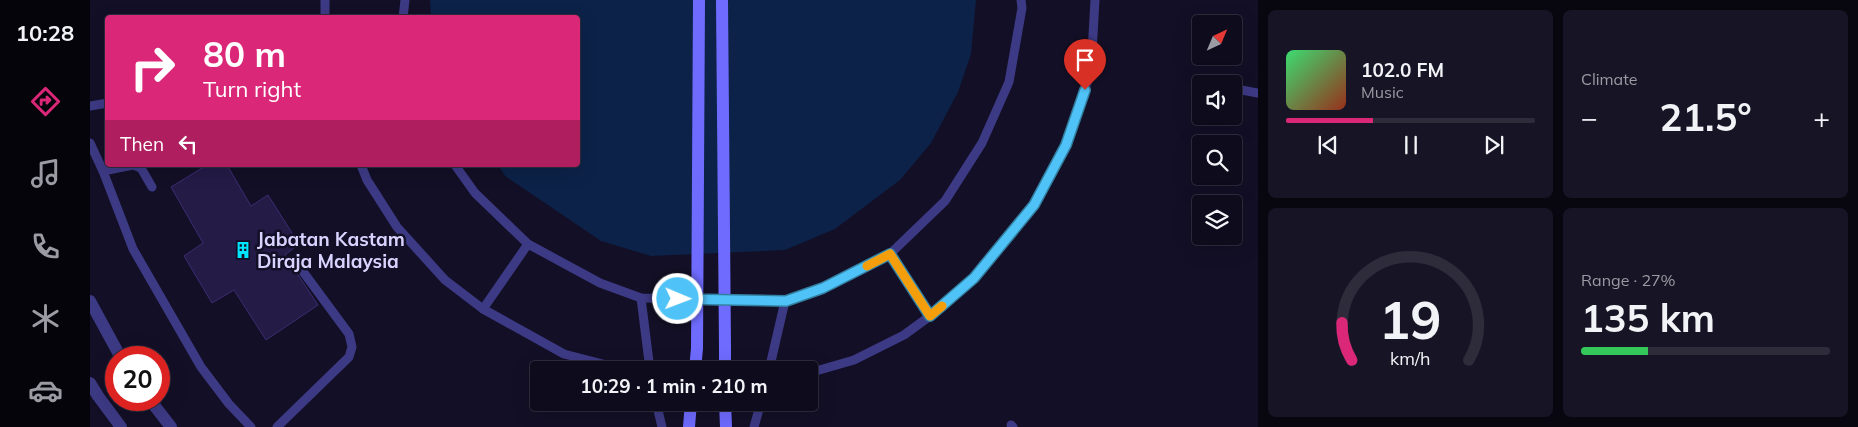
<!DOCTYPE html>
<meta charset="utf-8">
<style>
:root{--surface:#0e0b1c;--page:#171425;--text:#f1f3f6;--muted:#9b9ba3;--line:#2e2b3b;--accent:#db2777}
body{margin:0;font-family:Mulish,sans-serif;background:var(--page);color:var(--text);height:100vh;display:flex;flex-direction:column;font-size:19px;white-space:nowrap}
*{box-sizing:border-box;margin:0}
p{font-size:16px;color:var(--muted)}
.icon{flex:none;width:28px;height:28px;fill:none;stroke:currentColor;stroke-width:2;stroke-linecap:round;stroke-linejoin:round}
.map{position:relative;flex:1;overflow:hidden}
.drawer{display:flex;flex-direction:column;gap:10px;padding:10px;background:#08060f;width:600px}
.drawer>*{flex:none}
.banner{position:absolute;left:15px;top:15px;width:475px;height:152px;border-radius:5px;box-shadow:0 5px 20px #0002,0 0 0 1px var(--line);background:#db2777;color:#fff;overflow:hidden}
.needle{width:32px;rotate:44deg}
.fabs{position:absolute;left:1102px;top:15px;display:grid;gap:10px}
.fabs a{display:grid;place-items:center;width:50px;height:50px;border-radius:5px;background:var(--surface);box-shadow:0 5px 20px #0002,0 0 0 1px var(--line);font-size:25px}
.speed{position:absolute;left:15px;top:346px;display:flex;gap:10px;font-size:25px;font-weight:700;text-align:center}
.speed>*{display:grid;place-content:center;width:65px;height:65px;border-radius:50%;background:var(--surface);box-shadow:0 5px 20px #0002,0 0 0 1px var(--line);line-height:1}
.speed .limit{border:8px solid #d22;background:#fff;color:#111}
.pin{position:absolute;display:grid;place-items:center;width:42px;height:42px;color:#fff;margin:-51px -21px;border-radius:50% 50% 50% 0;rotate:-45deg;box-shadow:0 0 5px #0007}
.pin .icon{rotate:45deg}
.me{position:absolute;width:55px;margin:-28px;rotate:91deg;stroke-linejoin:round;filter:drop-shadow(0 0 4px #0008)}
.turn{display:flex;align-items:center;gap:18px;height:105px;padding:0 15px;font-size:22px}
.turn .icon{width:65px;height:65px;stroke-width:2.5}
.turn b{display:block;font-size:35px;line-height:42px}
.then{display:flex;align-items:center;height:48px;padding:0 15px;background:#0003;gap:10px;font-size:19px}
.big{font-size:38px;font-weight:700;line-height:1.1}
.drawer .tile{flex:1;display:flex;flex-direction:column;justify-content:center;gap:8px;min-width:0;padding:0 18px;border-radius:8px;background:var(--page)}
.drawer .dial{align-items:center;gap:0}
.dial svg{height:130px;overflow:visible;fill:none;stroke:var(--line);stroke-width:7;stroke-linecap:round;text-anchor:middle}
.dial text{fill:var(--text);stroke:none}
.song{display:flex;align-items:center;gap:15px}
.cover{width:60px;height:60px;border-radius:8px;background:linear-gradient(135deg,hsl(140 70% 55%),hsl(10 70% 35%))}
.played{height:5px;border-radius:2px;background:linear-gradient(90deg,var(--accent) 35%,var(--line) 35%)}
.keys{display:flex;justify-content:space-around;direction:ltr}
.heat{display:flex;justify-content:space-between;align-items:center;font-size:28px;direction:ltr}
.charge{height:8px;border-radius:4px;background:linear-gradient(90deg,#34c759 27%,var(--line) 0)}
.drawer .tiles{flex:1;display:grid;gap:10px;grid-template-columns:repeat(2,1fr)}
.trip{position:absolute;left:440px;top:361px;width:288px;height:50px;border-radius:5px;background:var(--surface);box-shadow:0 5px 20px #0002,0 0 0 1px var(--line);font-weight:700;line-height:50px;text-align:center}
main{display:flex;flex:1;min-height:0}
.menu{display:flex;flex-direction:column;width:90px;justify-content:space-around;align-items:center;background:#06040b;color:var(--muted)}
.menu .icon{width:35px;height:35px}
.menu .on{color:var(--accent)}
.menu b{font-size:22px;color:var(--text)}
.map>svg:first-child{display:block}
</style>
<main>
<nav class="menu">
<b>10:28</b>
<svg class="icon on" aria-label="directions" viewBox="0 0 24 24"><path d="M12 3l9 9-9 9-9-9zM9 14v-3h6M13 9l2 2-2 2"/></svg>
<svg class="icon" aria-label="music" viewBox="0 0 24 24"><path d="M9 18V5l10-2v13"/><circle cx="6" cy="18" r="3"/><circle cx="16" cy="16" r="3"/></svg>
<svg class="icon" aria-label="phone" viewBox="0 0 24 24"><path d="M5 4h4l2 5-3 2q2 4 5 5l2-3 5 2v4C11 20 4 13 5 4z"/></svg>
<svg class="icon" aria-label="climate" viewBox="0 0 24 24"><path d="M12 3v18M4 7l16 10M4 17L20 7"/></svg>
<svg class="icon" aria-label="car" viewBox="0 0 24 24"><path d="M5 17H2v-5l4-1 3-4h7l3 4 3 1v5h-3M9 17h6M6 11h13"/><circle cx="7" cy="17" r="2"/><circle cx="17" cy="17" r="2"/></svg>
</nav>
<div class="map">
<svg width="1168" height="427" viewBox="0 0 1168 427">
<rect width="100%" height="100%" fill="#130f26"/>
<polygon fill="#0c2248" points="340,0 886,0 881,54 868,92 841,143 810,180 745,229 695,250 561,256 511,241 415,176 408,165 488,165 488,18 341,18"/>
<polygon fill="#241b47" stroke="#3b2d73" points="117,165 137,165 161,206 178,195 209,244 195,255 228,305 176,340 144,290 122,303 94,256 113,243 81,187"/>
<g fill="none" stroke-linecap="round" stroke-linejoin="round">
<g stroke="#3d3a85" stroke-width="9">
<polyline points="235,0 235,18"/>
<polyline points="313,18 315,0"/>
<polyline points="1146,89 1168,93"/>
<polyline points="0,106 18,103"/>
<polyline points="0,143 13,171 43,249 111,367 139,404 161,427"/>
<polyline points="271,165 277,180 307,227 355,280 393,309 474,354 536,370"/>
<polyline points="365,165 385,193 438,244 510,283 551,298 695,301 733,288 800,254 855,201 892,143 919,82 932,8 931,0"/>
<polyline points="13,171 43,165 51,168 62,187"/>
<polyline points="800,254 840,316"/>
<polyline points="551,298 560,370"/>
<polyline points="393,309 438,244"/>
<polyline points="679,370 695,301"/>
<polyline points="719,373 764,360 814,335 840,316 884,278 943,205 976,145 1001,71 1005,0"/>
<polyline points="566,402 572,427"/>
<polyline points="921,425 923,427"/>
<polyline points="187,427 259,357 262,347 259,334 214,273"/>
<polyline points="664,427 671,402"/>
</g>
<g stroke="#3d3a85" stroke-width="12">
<polyline points="0,301 31,358"/>
<polyline points="0,383 8,396 31,427"/>
<polyline points="60,400 81,427"/>
</g>
<g stroke="#6f6bff" stroke-width="12">
<polyline points="605,370 607,348"/>
<polyline points="635,370 635,347"/>
<polyline points="635,402 636,427"/>
<polyline points="599,427 601,402"/>
</g>
<g stroke="#6f6bff" stroke-width="12">
<polyline points="632,0 635,347"/>
<polyline points="607,348 609,0"/>
</g>
</g>
<g fill="none" stroke-linecap="round" stroke-linejoin="round">
<g stroke="#337fa1" stroke-width="12">
<polyline id="route" points="588,299 696,301 733,288 800,254 840,316 884,278 944,205 976,145 995,90"/>
</g>
<use href="#route" stroke="#4fc3f7" stroke-width="9"/>
<polyline stroke="#f59e0b" stroke-width="9" points="777,266 800,254 840,316 852,306"/>
</g>
<defs>
<g id="building-bare" transform="scale(1.35)"><path d="M-4-6H4V6H1V3H-1V6H-4ZM-2.5-4.3h1.7v1.8h-1.7ZM.8-4.3h1.7v1.8H.8ZM-2.5-1h1.7V.8h-1.7ZM.8-1h1.7V.8H.8Z" fill="#00e5ff" stroke="#130f26" stroke-width="2.5" paint-order="stroke"/></g>
</defs>
<g fill-rule="evenodd">
<use href="#building-bare" x="153" y="250"/>
</g>
<g text-anchor="middle" stroke-width="5" stroke-linejoin="round" paint-order="stroke">
<g font-size="19" font-weight="bold" fill="#d9d4ff" stroke="#130f26" text-anchor="start">
<text x="167" y="246">Jabatan Kastam<tspan x="167" dy="22">Diraja Malaysia</tspan></text>
</g>
</g>
</svg>
<div class="fabs">
<a><svg class="needle" viewBox="-14 -14 28 28"><path d="M0-13l5 13h-10z" fill="#e53935"/><path d="M0 13l5-13h-10z" fill="#9b9ba3"/></svg></a>
<a><svg class="icon" aria-label="sound" viewBox="0 0 24 24"><path d="M4 9h4l5-4v14l-5-4H4zM17 9q2 3 0 6"/></svg></a>
<a><svg class="icon" aria-label="search" viewBox="0 0 24 24"><circle cx="10" cy="10" r="6"/><path d="M15 15l6 6"/></svg></a>
<a><svg class="icon" aria-label="layers" viewBox="0 0 24 24"><path d="M12 4l9 5-9 5-9-5zM3 14l9 5 9-5"/></svg></a>
</div>
<div class="speed"><div class="limit">20</div></div>
<div class="pin" style="left:995px;top:90px;background:#d93025"><svg class="icon" aria-label="arrive" viewBox="0 0 24 24"><path d="M6 21V4h12l-3 4 3 4H6"/></svg></div>
<svg class="me" style="left:588px;top:299px" viewBox="-20 -20 40 40"><circle r="17" fill="#4fc3f7" stroke="#fff" stroke-width="3"/><path d="M0-11L8 9 0 5-8 9z" fill="#fff"/></svg>
<div class="trip">10:29 · 1 min · 210 m</div>
<div class="banner">
<div class="turn"><svg class="icon" aria-label="right" viewBox="0 0 24 24"><path d="M7 20v-9h11M14 6l5 5-5 5"/></svg><div><b>80 m</b>Turn right</div></div>
<div class="then">Then<svg class="icon" aria-label="left" viewBox="0 0 24 24"><path d="M17 20v-9H6M10 6l-5 5 5 5"/></svg></div>
</div>
</div>
<section class="drawer">
<div class="tiles">
<div class="tile">
<div class="song"><i class="cover"></i><div><b>102.0 FM</b><p>Music</p></div></div>
<div class="played"></div>
<div class="keys"><svg class="icon" aria-label="previous" viewBox="0 0 24 24"><path d="M18 5L8 12l10 7zM5 5v14"/></svg><svg class="icon" aria-label="pause" viewBox="0 0 24 24"><path d="M8 5v14M16 5v14"/></svg><svg class="icon" aria-label="next" viewBox="0 0 24 24"><path d="M6 5l10 7-10 7zM19 5v14"/></svg></div>
</div>
<div class="tile"><p>Climate</p>
<div class="heat"><a>−</a><b class="big">21.5°</b><a>+</a></div>
</div>
<div class="tile dial"><svg viewBox="0 0 100 80">
<path d="M14 69A42 42 0 1 1 86 69"/>
<path d="M14 69A42 42 0 0 1 8 46" stroke="#db2777"/>
<text x="50" y="56" font-size="32" font-weight="700">19</text>
<text x="50" y="72" font-size="11">km/h</text>
</svg></div>
<div class="tile"><p>Range · 27%</p><b class="big">135 km</b><div class="charge"></div></div>
</div>
</section>
</main>
